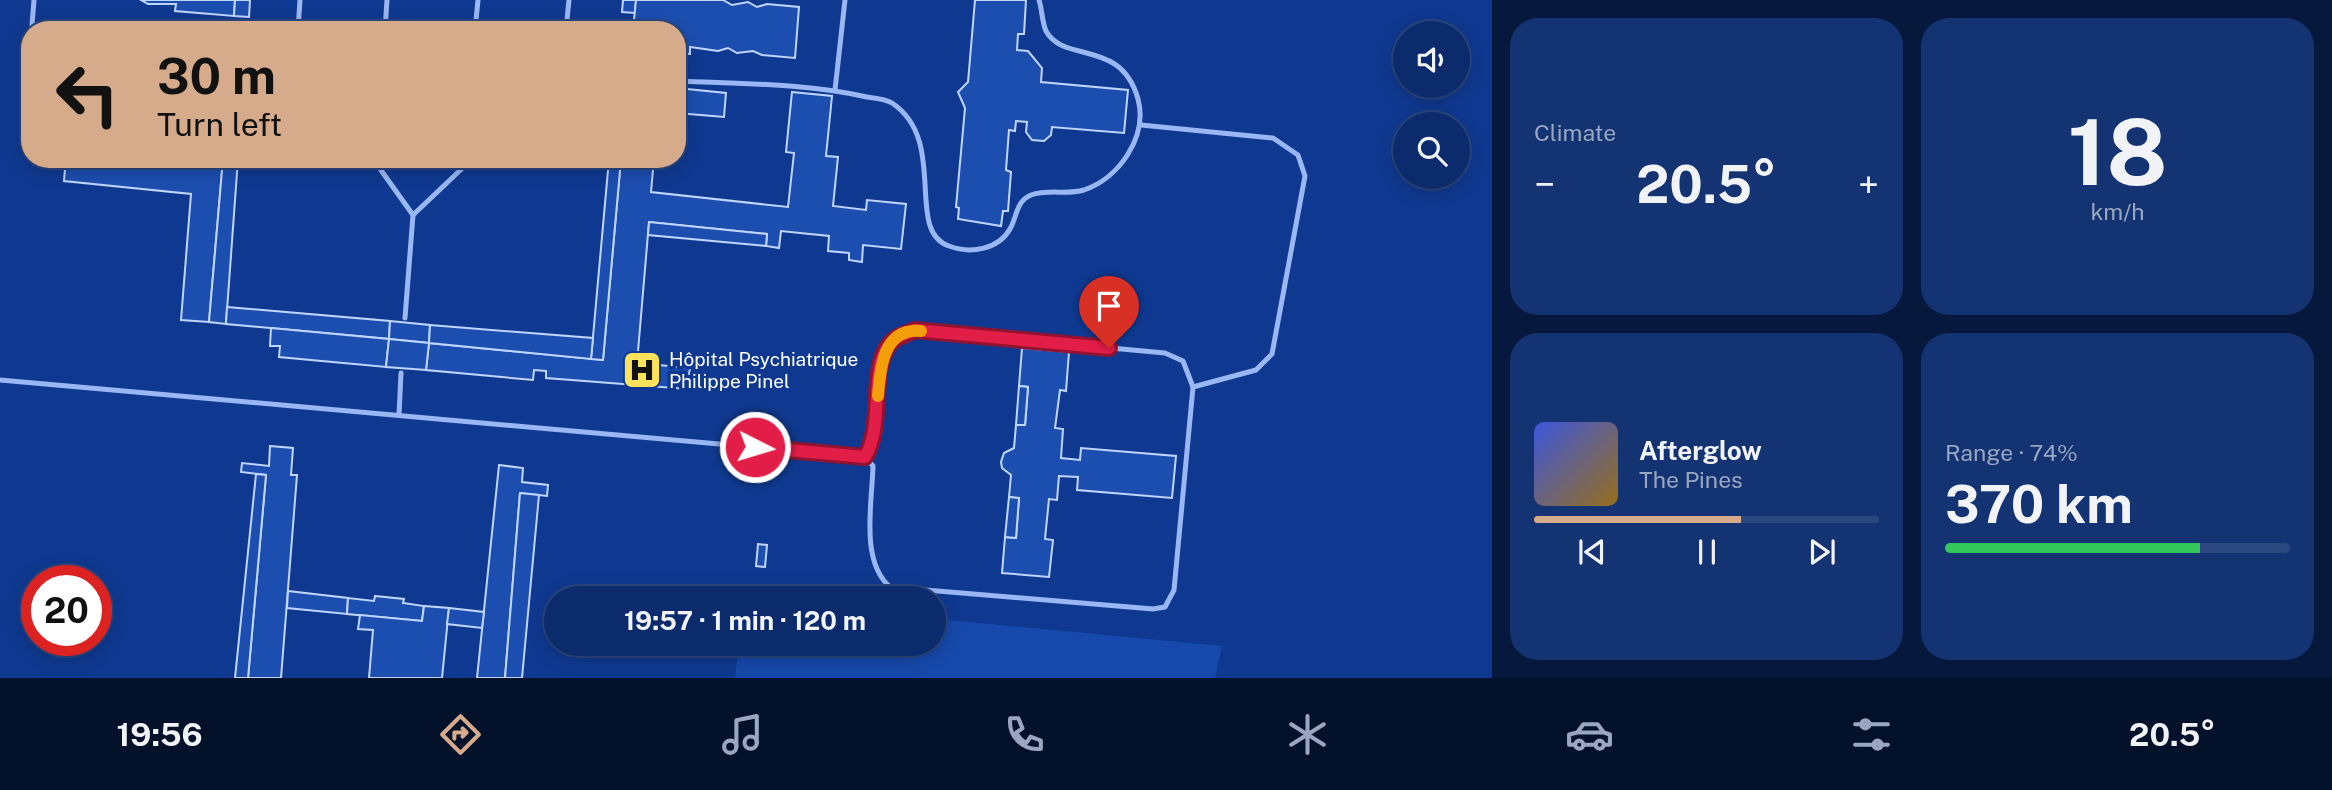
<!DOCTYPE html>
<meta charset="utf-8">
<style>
:root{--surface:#0b2b6c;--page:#143372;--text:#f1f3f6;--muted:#9aa7c2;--line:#2b477f;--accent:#d6ab8b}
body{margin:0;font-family:"Public Sans",sans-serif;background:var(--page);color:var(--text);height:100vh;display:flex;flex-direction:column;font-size:26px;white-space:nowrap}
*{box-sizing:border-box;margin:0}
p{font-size:23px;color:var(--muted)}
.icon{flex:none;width:38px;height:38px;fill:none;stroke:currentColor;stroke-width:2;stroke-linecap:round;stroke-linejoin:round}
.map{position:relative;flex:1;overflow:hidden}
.sheet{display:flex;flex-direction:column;gap:18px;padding:18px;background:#06183b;width:840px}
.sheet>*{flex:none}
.top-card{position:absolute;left:21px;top:21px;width:665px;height:147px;border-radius:28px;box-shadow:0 4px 18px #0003,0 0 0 2px var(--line);background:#d6ab8b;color:#111;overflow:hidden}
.tools{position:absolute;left:1393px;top:21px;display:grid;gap:14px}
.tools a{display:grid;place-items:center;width:77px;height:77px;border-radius:50%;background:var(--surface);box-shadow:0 4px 18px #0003,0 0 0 2px var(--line);font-size:35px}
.speed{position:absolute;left:21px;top:565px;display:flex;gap:14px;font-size:35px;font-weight:700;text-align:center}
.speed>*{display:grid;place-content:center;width:91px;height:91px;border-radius:50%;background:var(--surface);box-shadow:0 4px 18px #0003,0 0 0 2px var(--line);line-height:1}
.speed .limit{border:10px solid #d22;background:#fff;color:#111}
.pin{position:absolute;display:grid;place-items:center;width:60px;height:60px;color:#fff;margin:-72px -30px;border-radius:50% 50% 50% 0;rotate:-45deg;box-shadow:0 0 7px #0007}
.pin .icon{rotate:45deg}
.me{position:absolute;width:77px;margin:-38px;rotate:95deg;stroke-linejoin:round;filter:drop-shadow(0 0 5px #0008)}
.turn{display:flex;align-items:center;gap:24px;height:147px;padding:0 21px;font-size:32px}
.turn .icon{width:91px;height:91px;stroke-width:2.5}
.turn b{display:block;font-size:49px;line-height:60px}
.big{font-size:52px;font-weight:700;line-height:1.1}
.sheet .tile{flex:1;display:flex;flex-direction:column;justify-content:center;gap:10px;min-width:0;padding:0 24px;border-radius:28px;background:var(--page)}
.sheet .dial{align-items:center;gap:0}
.dial b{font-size:91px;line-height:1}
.song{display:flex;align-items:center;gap:21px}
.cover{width:84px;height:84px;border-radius:10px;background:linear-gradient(135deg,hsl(230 70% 55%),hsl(40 70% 35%))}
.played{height:7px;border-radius:4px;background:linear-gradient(90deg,var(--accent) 60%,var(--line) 60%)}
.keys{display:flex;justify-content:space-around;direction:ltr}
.heat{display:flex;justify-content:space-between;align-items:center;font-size:38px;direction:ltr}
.charge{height:10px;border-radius:5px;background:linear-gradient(90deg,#34c759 74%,var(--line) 0)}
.sheet .tiles{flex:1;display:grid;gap:18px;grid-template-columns:repeat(2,1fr)}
.trip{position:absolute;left:544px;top:586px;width:402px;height:70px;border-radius:35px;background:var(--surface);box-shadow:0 4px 18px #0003,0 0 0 2px var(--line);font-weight:700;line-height:70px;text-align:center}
.tab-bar{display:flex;height:112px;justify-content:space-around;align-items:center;background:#04112b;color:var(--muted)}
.tab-bar .icon{width:49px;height:49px}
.tab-bar .on{color:var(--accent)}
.tab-bar b{font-size:32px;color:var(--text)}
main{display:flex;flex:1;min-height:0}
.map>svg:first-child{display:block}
</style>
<main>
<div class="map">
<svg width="1492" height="678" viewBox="0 0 1492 678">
<rect width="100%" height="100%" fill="#0f3990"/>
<polygon fill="#1649ab" points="935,619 1222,646 1215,678 735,678 739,644 934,644"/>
<g fill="#1c4eb0" stroke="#c0d5fe" stroke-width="2">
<polygon points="141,0 235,0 234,16 175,11 176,4 148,4"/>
<polygon points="235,0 250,0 249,17 234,16"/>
<polygon points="623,0 636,0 635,13 622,12"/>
<polygon points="636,0 723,0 732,5 748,2 757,7 767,4 799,7 795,58 762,55 753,51 737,53 728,48 718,51 690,47 690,54 677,53 677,30 633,30"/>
<polygon points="975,0 1026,0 1024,34 1018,34 1017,50 1028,51 1042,68 1041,82 1128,90 1124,133 1052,127 1051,135 1044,141 1032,140 1026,132 1027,122 1016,121 1015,131 1009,130 1006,170 1011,172 1008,211 1003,211 1001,226 958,219 959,208 956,207 965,108 958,92 968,82"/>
<polygon points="677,88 726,93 724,117 677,113"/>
<polygon points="792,92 832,96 826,156 838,157 833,206 866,210 867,200 906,204 901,249 863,245 862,262 849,260 849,253 828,251 829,236 781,231 779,248 766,246 767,234 649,222 637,363 690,368 687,389 546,378 546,371 534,370 533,380 426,370 429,343 603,360 621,159 654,159 651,192 788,207 794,153 786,152"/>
<polygon points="57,159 223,159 209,322 181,320 191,194 64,181 65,169 56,168"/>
<polygon points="223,159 238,159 226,324 209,322"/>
<polygon points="609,159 621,159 603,360 591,359"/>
<polygon points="649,222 767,234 766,246 648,235"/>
<polygon points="227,307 390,321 389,339 226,324"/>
<polygon points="390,321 430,325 429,343 389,339"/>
<polygon points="430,325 593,338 591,359 429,343"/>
<polygon points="271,328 389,339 386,367 279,357 280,346 270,346"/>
<polygon points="389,339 429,343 426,370 386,367"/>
<polygon points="1022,348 1069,352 1066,391 1060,390 1055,428 1063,429 1061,458 1080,460 1081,448 1176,456 1172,498 1077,490 1078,477 1059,476 1057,500 1049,499 1045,539 1053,540 1049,577 1002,573 1005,537 1016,538 1019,498 1009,497 1011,475 1002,468 1001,462 1004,453 1014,448 1016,425 1025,425 1028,387 1019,386"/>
<polygon points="1019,386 1028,387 1025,425 1016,425"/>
<polygon points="270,446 293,448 291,475 297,475 281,678 248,678 266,475 241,472 242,463 269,466"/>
<polygon points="499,465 523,468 522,482 548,485 547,496 520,493 505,678 477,678"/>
<polygon points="256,474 266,475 248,678 235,678"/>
<polygon points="520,493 539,495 522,678 505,678"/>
<polygon points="1009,497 1019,498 1016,538 1005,537"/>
<polygon points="758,544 767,545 765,567 756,566"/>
<polygon points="288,591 348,598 347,614 287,608"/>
<polygon points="375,596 404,599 403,603 424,606 422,621 347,614 348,598 374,601"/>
<polygon points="424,606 449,608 442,678 369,678 373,630 358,629 360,615 422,621"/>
<polygon points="449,608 484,612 482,628 447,624"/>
</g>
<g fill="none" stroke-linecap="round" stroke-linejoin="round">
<g stroke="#99b8f3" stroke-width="5">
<polyline points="34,0 32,25 83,30"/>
<polyline points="298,30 300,0"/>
<polyline points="385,30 387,0"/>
<polyline points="475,30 478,0"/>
<polyline points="566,30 569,0"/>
<path d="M677,81c63,3 128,2 190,16 7,1 19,2 25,6 57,38 12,128 57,143 21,8 49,4 61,-17 7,-12 6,-28 21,-34 17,-6 36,0 53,-5 35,-12 64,-53 54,-91 -17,-61 -74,-35 -92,-68 -4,-9 -4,-22 -7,-31"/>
<polyline points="835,90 845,0"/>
<polyline points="1141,125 1273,138 1298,155 1305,176 1272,354 1256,370 1193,387"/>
<polyline points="373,159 413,215 405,318"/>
<polyline points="413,215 472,159"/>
<path d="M0,380l865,77 8,9c-1,38 -13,95 17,121l263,22 12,-2 9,-17 19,-203 -10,-26 -18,-8 -250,-23c-6,3 -15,5 -20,9 -29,22 -9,84 -30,118"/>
<polyline points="399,415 401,373"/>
</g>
</g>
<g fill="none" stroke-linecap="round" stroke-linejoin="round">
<g stroke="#92132f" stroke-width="18">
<path id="route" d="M755,447l110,10c21,-34 1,-96 30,-118 6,-4 14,-6 20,-9l194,18"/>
</g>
<use href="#route" stroke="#e11d48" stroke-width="12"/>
<path stroke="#f59e0b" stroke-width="12" d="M878,396c2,-27 5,-69 43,-65"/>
</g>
<defs>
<g id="hospital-square" transform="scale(2.0125)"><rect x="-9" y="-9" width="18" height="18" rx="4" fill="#ffe25b" stroke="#0f3990"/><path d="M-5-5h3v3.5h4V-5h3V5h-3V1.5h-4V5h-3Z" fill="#111"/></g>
</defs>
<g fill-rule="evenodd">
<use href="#hospital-square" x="642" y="370"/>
</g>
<g text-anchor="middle" stroke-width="7" stroke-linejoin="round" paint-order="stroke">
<g font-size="19" fill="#fff" stroke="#0f3990" text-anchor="start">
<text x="669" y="366">Hôpital Psychiatrique<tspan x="669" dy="22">Philippe Pinel</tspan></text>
</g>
</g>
</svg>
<div class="tools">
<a><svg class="icon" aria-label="sound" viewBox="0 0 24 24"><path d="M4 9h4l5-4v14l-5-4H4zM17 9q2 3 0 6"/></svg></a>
<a><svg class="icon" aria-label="search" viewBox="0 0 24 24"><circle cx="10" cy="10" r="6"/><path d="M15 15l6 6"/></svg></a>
</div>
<div class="speed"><div class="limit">20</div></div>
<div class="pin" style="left:1109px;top:348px;background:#d93025"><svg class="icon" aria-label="arrive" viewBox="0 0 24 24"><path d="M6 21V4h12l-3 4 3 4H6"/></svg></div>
<svg class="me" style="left:755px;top:447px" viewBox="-20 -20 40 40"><circle r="17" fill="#e11d48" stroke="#fff" stroke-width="3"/><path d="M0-11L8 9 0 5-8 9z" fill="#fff"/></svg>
<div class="trip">19:57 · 1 min · 120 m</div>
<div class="top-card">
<div class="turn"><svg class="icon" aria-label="left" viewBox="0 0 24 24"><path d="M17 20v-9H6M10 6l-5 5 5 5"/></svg><div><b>30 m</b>Turn left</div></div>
</div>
</div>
<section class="sheet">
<div class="tiles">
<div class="tile"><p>Climate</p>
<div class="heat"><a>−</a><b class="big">20.5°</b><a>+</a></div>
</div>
<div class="tile dial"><b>18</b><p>km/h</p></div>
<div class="tile">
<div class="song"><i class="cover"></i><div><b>Afterglow</b><p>The Pines</p></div></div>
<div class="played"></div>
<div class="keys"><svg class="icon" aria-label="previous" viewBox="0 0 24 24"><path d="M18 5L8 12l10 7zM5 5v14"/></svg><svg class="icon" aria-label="pause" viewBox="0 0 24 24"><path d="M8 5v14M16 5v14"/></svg><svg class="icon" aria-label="next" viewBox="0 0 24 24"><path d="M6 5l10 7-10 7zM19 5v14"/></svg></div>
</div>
<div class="tile"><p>Range · 74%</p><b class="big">370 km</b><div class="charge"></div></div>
</div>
</section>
</main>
<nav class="tab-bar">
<b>19:56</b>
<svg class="icon on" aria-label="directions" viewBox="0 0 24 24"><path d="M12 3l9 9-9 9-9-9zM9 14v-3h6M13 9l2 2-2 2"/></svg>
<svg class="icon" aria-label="music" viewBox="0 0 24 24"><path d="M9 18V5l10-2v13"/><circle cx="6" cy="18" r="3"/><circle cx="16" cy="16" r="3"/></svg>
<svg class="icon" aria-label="phone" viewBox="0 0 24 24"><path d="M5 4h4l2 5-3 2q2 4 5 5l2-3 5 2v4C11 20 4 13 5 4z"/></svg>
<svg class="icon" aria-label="climate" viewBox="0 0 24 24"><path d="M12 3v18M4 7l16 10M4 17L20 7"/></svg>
<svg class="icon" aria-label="car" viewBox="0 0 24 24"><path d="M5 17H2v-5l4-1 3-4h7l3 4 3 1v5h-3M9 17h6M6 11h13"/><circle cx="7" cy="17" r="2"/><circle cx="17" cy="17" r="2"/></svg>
<svg class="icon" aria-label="filters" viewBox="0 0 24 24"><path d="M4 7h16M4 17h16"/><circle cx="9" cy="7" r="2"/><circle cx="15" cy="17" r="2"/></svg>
<b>20.5°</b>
</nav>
